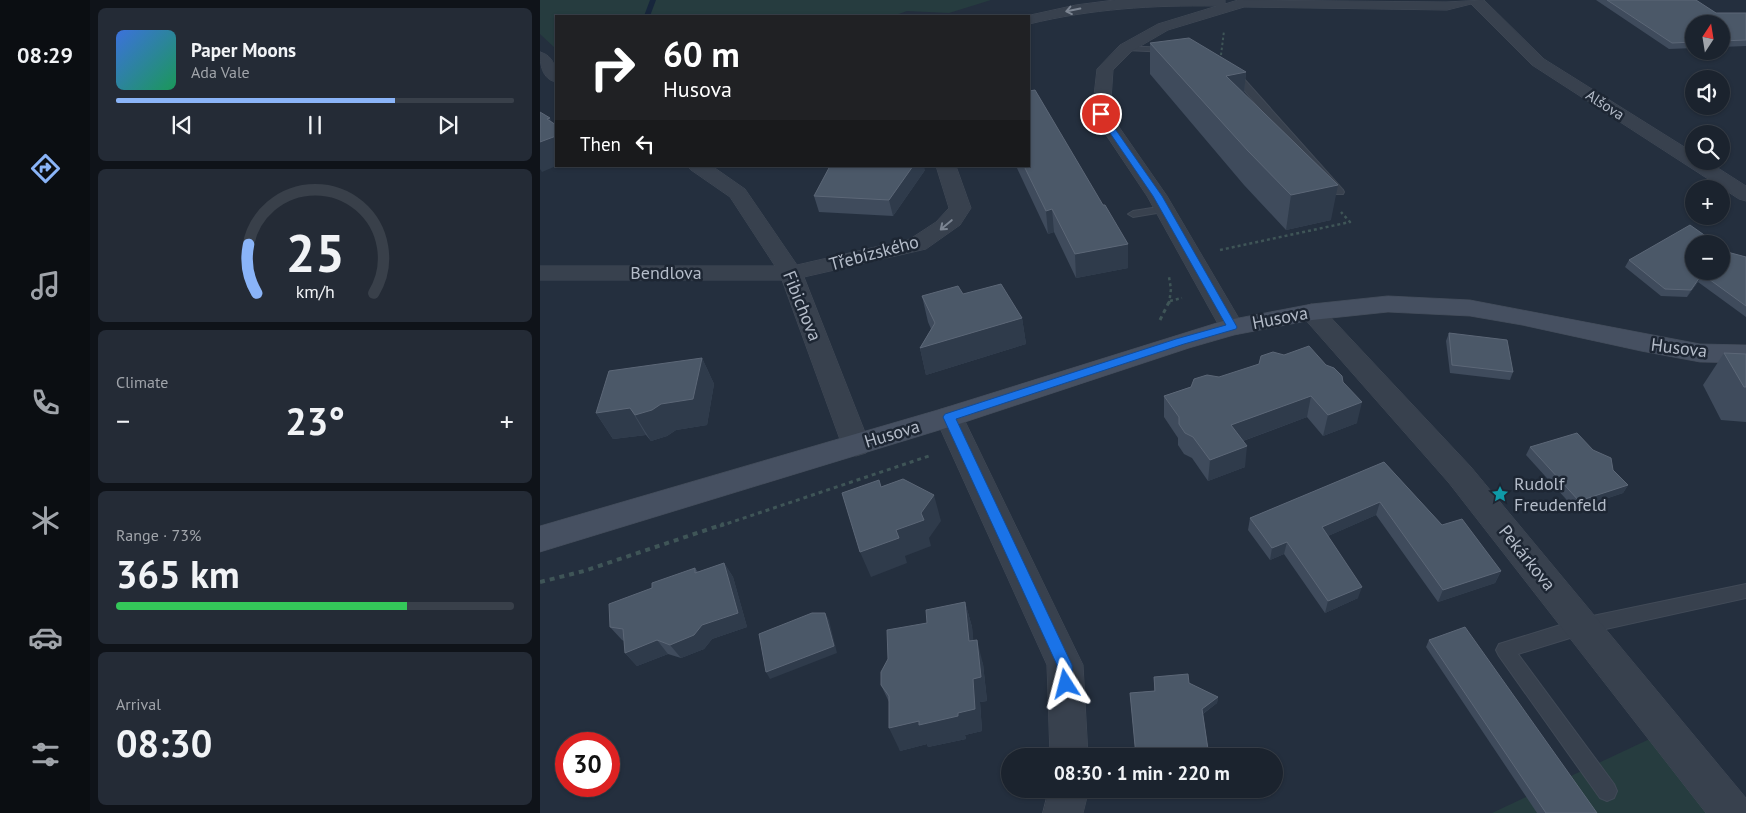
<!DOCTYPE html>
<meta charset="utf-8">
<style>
:root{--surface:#1b232e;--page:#242b36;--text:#f1f3f6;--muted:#a0a4aa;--line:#39404a;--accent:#8ab4f8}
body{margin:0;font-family:"PT Sans",sans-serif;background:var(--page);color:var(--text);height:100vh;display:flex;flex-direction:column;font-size:19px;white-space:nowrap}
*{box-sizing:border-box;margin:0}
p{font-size:16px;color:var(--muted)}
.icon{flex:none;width:28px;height:28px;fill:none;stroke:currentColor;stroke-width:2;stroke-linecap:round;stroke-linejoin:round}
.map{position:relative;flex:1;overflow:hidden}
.panel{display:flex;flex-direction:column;gap:8px;padding:8px;background:#0f1319;width:450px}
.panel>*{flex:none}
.banner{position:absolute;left:15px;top:15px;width:475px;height:152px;border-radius:0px;box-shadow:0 1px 4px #0004,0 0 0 1px var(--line);background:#202124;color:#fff;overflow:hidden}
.needle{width:32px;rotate:12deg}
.fabs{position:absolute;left:1145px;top:15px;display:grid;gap:10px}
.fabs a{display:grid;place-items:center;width:45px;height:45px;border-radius:50%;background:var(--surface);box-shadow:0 1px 4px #0004,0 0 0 1px var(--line);font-size:25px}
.speed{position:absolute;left:15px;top:732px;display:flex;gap:10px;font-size:25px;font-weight:700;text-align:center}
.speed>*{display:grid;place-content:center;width:65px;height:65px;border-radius:50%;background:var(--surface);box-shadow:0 1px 4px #0004,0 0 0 1px var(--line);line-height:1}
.speed .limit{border:8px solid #d22;background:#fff;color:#111}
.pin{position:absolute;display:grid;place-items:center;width:42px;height:42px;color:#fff;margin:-21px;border:2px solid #fff;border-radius:50%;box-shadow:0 1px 5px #0007}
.me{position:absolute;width:55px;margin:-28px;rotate:351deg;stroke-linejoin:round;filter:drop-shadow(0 0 4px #0008)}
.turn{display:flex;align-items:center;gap:18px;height:105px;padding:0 25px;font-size:22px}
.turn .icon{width:65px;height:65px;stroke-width:2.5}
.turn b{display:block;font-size:35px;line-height:42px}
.then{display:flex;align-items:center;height:48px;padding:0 25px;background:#0003;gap:10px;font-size:19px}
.big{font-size:38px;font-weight:600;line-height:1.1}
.panel .card{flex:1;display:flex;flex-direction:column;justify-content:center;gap:8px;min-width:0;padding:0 18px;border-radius:8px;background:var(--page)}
.panel .dial{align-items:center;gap:0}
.dial svg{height:130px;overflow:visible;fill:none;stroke:var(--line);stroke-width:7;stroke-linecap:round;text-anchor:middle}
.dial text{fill:var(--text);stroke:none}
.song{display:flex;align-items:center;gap:15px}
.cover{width:60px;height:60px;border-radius:8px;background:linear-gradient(135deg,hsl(220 70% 55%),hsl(150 70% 35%))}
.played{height:5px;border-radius:2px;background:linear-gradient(90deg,var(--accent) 70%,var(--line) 70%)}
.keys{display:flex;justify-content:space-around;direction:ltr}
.heat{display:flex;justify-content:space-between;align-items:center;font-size:28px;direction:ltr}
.charge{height:8px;border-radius:4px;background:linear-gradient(90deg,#34c759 73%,var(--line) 0)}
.trip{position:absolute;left:461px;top:748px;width:282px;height:50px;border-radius:25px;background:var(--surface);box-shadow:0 1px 4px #0004,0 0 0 1px var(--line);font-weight:600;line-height:50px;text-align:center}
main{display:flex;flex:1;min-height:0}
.tab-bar{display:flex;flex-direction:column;width:90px;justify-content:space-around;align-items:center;background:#0b0e12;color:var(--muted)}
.tab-bar .icon{width:35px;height:35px}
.tab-bar .active{color:var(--accent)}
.tab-bar b{font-size:22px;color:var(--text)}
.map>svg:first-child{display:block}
</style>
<main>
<nav class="tab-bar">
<b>08:29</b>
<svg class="icon active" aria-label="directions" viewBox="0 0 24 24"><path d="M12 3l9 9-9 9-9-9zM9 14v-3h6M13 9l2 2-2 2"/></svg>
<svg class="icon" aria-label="music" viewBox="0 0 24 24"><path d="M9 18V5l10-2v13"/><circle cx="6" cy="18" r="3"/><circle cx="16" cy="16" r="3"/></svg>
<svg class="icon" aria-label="phone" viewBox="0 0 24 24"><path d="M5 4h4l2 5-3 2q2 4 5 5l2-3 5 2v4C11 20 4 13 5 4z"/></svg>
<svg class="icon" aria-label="climate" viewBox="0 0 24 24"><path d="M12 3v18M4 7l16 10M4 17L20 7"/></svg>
<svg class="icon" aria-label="car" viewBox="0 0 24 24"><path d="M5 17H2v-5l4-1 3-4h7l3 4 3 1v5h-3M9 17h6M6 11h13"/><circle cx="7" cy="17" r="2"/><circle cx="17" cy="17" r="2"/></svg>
<svg class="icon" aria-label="filters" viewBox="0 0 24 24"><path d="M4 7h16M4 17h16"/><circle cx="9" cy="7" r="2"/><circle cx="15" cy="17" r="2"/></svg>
</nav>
<section class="panel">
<div class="card">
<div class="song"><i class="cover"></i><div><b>Paper Moons</b><p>Ada Vale</p></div></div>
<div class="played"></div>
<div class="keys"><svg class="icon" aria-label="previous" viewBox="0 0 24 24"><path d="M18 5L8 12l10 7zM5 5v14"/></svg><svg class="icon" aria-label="pause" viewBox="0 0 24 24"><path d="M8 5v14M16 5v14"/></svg><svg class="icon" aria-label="next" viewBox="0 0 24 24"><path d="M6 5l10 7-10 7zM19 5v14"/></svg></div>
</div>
<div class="card dial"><svg viewBox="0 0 100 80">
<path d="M14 69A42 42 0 1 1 86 69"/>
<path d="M14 69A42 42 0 0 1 9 39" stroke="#8ab4f8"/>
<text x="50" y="56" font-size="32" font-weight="700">25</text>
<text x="50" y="72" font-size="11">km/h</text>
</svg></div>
<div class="card"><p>Climate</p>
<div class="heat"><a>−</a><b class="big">23°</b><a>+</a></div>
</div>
<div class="card"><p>Range · 73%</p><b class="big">365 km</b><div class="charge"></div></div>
<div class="card"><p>Arrival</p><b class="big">08:30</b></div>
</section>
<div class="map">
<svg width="1206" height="813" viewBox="0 0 1206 813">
<rect width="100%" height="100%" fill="#242f3e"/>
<g fill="#263c3f">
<polygon points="0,0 451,0 409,13 367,11 353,16 16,16 16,49 0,34"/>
<polygon points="1116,736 1174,813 952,813"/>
</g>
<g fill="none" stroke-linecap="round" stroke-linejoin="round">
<polygon fill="#17263c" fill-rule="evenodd" points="110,0 116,0 110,16 104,16"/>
<g stroke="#414a57" stroke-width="2">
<g id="lane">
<polygon points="583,46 628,48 632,50 628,52 586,50 583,50"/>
<polygon points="690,70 696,70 803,190 804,192 803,194 795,194 690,74"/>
<polygon points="625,206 630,209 629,211 593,217 588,214 593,211"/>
<polygon points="1206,584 1206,598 1043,634 978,654 1074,784 1077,791 1074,798 1067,801 1060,798 959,656 956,650 959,644 1043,618"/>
</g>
</g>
<g stroke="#414a57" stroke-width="1">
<g id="street">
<path d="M575,0h110v4l13,-4 208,2 38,-2 60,59 150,94v8h13l39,25v15l-7,-2 -207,-134 -61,-61 -24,6 -203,-3 -76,23 -36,21 -19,19 -3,44 57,82 77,131 -3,6 -9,2 -9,-2 -76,-137 -55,-82 5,-45 23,-24 38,-21 59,-18c-65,-1 -126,3 -188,18v-8h-3l50,-11z"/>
<path d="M0,52c15,4 16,17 16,30 -14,-3 -16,-17 -16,-30z"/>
<polygon points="148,166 172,166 205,189 257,265 370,239 396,222 409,208 396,166 416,166 431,208 420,225 386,249 264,277 330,445 326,453 316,456 306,453 302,445 242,280 0,280 0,266 235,266 190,197 151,170"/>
<polygon points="772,304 781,307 931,467 1206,798 1206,813 1166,813 909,483 763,317 760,312 763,307"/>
<polygon points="409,407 419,410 423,417 543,665 548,756 510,756 507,665 395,417 399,410"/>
<polygon points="509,789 549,789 543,813 503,813"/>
</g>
</g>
<g stroke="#414a57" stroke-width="1">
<polygon id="secondary" points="848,296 930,300 1160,344 1206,345 1206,363 1160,362 1101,351 982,325 930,316 848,312 772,320 694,335 649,348 419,424 0,552 0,526 401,409 683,321 772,304"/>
</g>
<polyline stroke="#3f5557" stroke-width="2" stroke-dasharray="2.5 2.5" stroke-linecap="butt" points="681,55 684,31"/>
<g stroke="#3f5557" stroke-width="2.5" stroke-dasharray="3 3" stroke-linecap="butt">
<polyline points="680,250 810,222 801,212"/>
<polyline points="630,301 642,298"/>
<polyline points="629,304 631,289 629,277"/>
</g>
<g stroke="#3f5557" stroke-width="3" stroke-dasharray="4 4" stroke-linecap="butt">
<polyline points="620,320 629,302"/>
<polyline points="180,526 392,455"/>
</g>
<polyline stroke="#3f5557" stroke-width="4" stroke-dasharray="5 5" stroke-linecap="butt" points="0,582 44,571 184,524"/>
<use href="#lane" fill="#38414e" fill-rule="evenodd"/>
<use href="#street" fill="#38414e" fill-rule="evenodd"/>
<use href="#secondary" fill="#465061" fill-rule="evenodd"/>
</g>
<g fill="#3f4b5c">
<polygon points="1056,0 1156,0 1176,13 1206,13 1206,46 1181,47 1181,24 1154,24 1154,48 1129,49"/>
<polygon points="610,43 706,72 704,93 791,220 746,230 704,185 610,74"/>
<polygon points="476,166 489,166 563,205 588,244 588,268 536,278 514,232 508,234"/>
<polygon points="385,170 353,216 279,212 274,196"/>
<polygon points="1191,253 1206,257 1206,317 1158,282 1147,297 1121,296 1085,267 1089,260"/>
<polygon points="423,294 482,318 486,344 386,375 380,348 391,329 388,322 382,296"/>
<polygon points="909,333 973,372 970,380 910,373 906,341"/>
<polygon points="1184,353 1206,354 1206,422 1181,420 1163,385"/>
<polygon points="162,358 174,384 167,425 136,430 127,436 111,441 106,435 73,439 56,413"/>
<polygon points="679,377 803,382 817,423 783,436 767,417 703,441 705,467 668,481 652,458 644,454 638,445 638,438 624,417 624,396"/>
<polygon points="990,447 1088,485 1083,493 1035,509 986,455"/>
<polygon points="844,462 902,525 961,571 955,583 898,602 836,515 788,536 818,598 785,613 744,554 730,560 708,530 710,518"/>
<polygon points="184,563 193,577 207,627 172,639 164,649 141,658 128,654 97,666 85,653 84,641 82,640 70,627 112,588 155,568 158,572"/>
<polygon points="425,602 432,627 433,640 443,664 447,701 440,702 442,731 425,735 426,739 388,747 387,744 360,751 349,702 341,685"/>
<polygon points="889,640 1057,813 997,813 886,647"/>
<polygon points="614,677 649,683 678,697 677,703 663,714 669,756 596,756 590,693 614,691"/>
</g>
<g fill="#2f3b4b">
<polygon points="706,72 703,104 686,76"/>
<polygon points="10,118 16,131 16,166 2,172 0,169 0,142 7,119"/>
<polygon points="373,166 384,166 385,170 353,216 349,200"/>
<polygon points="798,185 791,220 746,230 751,195"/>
<polygon points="512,209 514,232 508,234 506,211"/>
<polygon points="588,244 588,268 536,278 535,254"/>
<polygon points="1162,274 1158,282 1147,297 1151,290"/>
<polygon points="482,318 486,344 386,375 380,348"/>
<polygon points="162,358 174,384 167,425 136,430 127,436 111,441 95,415"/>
<polygon points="771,396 767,417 689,446 691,425"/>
<polygon points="822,402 817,423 783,436 788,415"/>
<polygon points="90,408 106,435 73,439 56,413"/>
<polygon points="707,446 705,467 668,481 670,460"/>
<polygon points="1088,485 1083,493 1035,509 1039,501"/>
<polygon points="394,495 401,521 389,538 391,546 365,556 367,563 331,577 320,552 356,530 381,513"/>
<polygon points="840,502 836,515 779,540 782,527"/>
<polygon points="747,542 744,554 730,560 732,548"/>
<polygon points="184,563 193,577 207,627 172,639 164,649 141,658 130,645"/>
<polygon points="961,571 955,583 898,602 903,590"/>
<polygon points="822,587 818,598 785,613 788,601"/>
<polygon points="425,602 432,627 436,665 429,641"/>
<polygon points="285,613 289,620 297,653 230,679 226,672"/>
<polygon points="117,640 128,654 97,666 85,653"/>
<polygon points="437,640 443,664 447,701 440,702 442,731 425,735 426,739 388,747 387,744 360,751 349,728 418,713 433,679"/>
<polygon points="678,697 677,703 661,715 662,709"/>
</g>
<g fill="#4b5868" stroke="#5c6777">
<polygon points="1067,0 1156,0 1176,13 1206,13 1206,40 1181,41 1181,24 1154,24 1154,42 1132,43"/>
<polygon points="649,38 706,72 686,76 798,185 751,195 708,151 610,43"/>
<polygon points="495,90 563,205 565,205 588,244 535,254 512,209 506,211 484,166 489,166 489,91"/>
<polygon points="0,112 10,118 7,119 16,125 16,136 0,142"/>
<polygon points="290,166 373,166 349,200 274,196"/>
<polygon points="1150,225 1177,244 1154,244 1154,271 1181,271 1181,247 1191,253 1206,257 1206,306 1162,274 1151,290 1125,289 1089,260"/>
<polygon points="461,284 482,318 380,348 395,323 382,296 418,286 423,294"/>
<polygon points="909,333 967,340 973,372 912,365"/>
<polygon points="769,346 786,365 794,368 802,376 803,382 822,402 788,415 771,396 691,425 707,446 670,460 653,437 645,433 639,424 639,417 624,396 651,387 654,379 667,375 679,377 719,364 721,356 733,352 744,355"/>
<polygon points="1184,353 1206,354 1206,387 1204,387"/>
<polygon points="162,358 153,399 121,404 112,410 95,415 90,408 56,413 69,371"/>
<polygon points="1037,433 1053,450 1071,458 1073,470 1088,485 1039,501 990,447"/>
<polygon points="844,462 902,525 922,519 961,571 903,590 840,502 782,527 822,587 788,601 747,542 732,548 710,518"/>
<polygon points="363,479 394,495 381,513 384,520 356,530 359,538 320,552 302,493 339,480 341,487"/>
<polygon points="184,563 198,613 162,625 154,635 130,645 117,640 85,653 83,629 70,627 69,604 112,588 112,583 155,568 155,573"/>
<polygon points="425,602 429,641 437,640 441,677 433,679 435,709 418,713 418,716 379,725 379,721 349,728 349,696 341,685 341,672 348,659 347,630 387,623 386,610"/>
<polygon points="272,613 285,613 294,646 226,672 219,634"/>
<polygon points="925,627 1057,813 1006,813 889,640"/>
<polygon points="648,674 649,683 678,697 662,709 669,756 596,756 590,693 615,691 614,677"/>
</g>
<defs><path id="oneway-shaft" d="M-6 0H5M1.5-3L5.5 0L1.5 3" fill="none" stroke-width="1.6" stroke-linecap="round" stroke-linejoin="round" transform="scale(1.25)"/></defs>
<g stroke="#7c8592">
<use href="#oneway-shaft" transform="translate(533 10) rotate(169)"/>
<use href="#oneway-shaft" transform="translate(406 225) rotate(140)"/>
</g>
<polygon fill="#1a73e8" stroke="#114b97" points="558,113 564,113 622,196 697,327 696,329 644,344 416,419 532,665 533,684 531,689 526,691 520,689 518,684 517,665 403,417 405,414 636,339 686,325 613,196 557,114"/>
<defs>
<g id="sight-bare" transform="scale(1.35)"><path d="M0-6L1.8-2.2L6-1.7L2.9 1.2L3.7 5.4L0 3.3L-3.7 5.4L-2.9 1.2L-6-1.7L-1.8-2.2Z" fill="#0f9aa8" stroke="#1d2633" stroke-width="2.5" paint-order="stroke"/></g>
</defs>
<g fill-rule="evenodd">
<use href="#sight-bare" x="960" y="494"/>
</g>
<g text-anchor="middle" stroke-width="5" stroke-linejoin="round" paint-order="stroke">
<g font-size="15" fill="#b4bcc9" stroke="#1d2633">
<text transform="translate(1065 105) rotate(33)" y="5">Alšova</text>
</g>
<g font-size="18" fill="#b4bcc9" stroke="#1d2633">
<text transform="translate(334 253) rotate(-15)" y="6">Třebízského</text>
<text x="126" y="279">Bendlova</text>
<text transform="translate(262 306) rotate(68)" y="6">Fibichova</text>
<text transform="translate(740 318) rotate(-11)" y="6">Husova</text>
<text transform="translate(1139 348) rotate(7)" y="6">Husova</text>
<text transform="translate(352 434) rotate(-17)" y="6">Husova</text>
<text transform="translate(987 558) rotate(51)" y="6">Pekárkova</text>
</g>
<g font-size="18" fill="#b4bcc9" stroke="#1d2633" text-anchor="start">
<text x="974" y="490">Rudolf<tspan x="974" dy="21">Freudenfeld</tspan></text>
</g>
</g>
</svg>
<div class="fabs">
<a><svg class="needle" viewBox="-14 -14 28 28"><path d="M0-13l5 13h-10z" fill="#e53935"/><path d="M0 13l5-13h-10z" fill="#a0a4aa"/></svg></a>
<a><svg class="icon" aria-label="sound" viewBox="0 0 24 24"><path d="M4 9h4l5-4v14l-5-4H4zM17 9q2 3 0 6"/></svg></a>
<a><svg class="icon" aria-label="search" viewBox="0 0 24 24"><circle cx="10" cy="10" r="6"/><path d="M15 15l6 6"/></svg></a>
<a>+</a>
<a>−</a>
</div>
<div class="speed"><div class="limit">30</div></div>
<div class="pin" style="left:561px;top:114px;background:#d93025"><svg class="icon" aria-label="arrive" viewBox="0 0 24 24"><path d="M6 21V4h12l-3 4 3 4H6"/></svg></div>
<svg class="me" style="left:526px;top:684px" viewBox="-20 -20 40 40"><path d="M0-17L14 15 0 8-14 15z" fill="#1a73e8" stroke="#fff" stroke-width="4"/></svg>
<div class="trip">08:30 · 1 min · 220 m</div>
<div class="banner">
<div class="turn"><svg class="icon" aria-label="right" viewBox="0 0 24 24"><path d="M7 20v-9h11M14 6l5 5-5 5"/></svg><div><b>60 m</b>Husova</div></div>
<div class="then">Then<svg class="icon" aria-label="left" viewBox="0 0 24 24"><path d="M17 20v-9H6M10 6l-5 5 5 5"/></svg></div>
</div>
</div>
</main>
